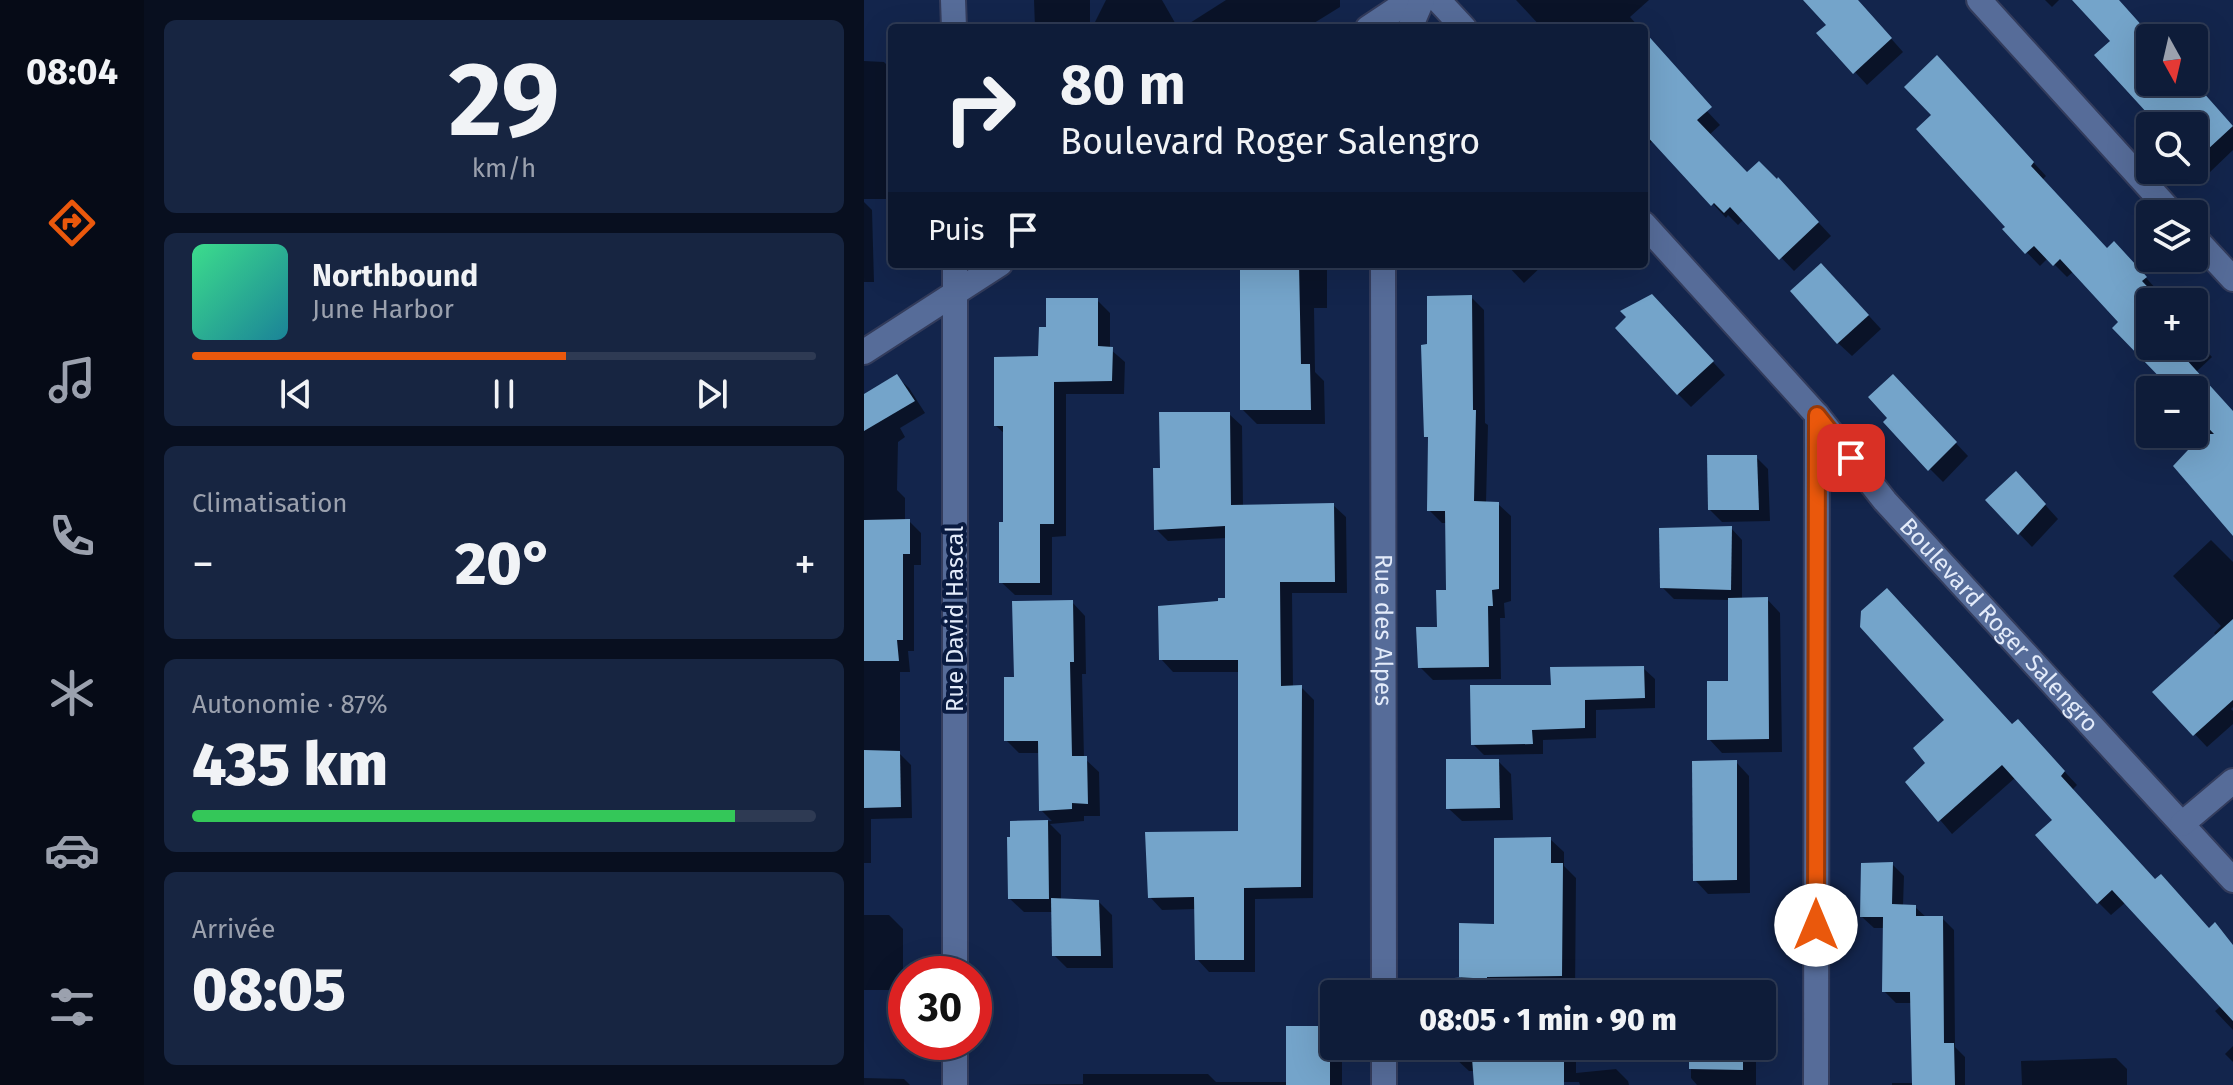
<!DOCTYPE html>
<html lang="fr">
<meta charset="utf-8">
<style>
:root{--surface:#0e1c39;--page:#172541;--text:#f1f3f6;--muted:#9ba1ae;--line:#2e3a53;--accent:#ea580c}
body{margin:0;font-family:"Fira Sans",sans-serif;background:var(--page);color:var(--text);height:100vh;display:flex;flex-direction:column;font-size:30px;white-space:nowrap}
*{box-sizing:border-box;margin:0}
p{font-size:26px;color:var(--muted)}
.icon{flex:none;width:44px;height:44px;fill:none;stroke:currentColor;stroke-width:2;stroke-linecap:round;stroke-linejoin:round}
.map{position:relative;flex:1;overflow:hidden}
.sheet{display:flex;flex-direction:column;gap:20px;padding:20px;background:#080f1f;width:720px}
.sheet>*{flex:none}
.banner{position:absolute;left:24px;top:24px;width:760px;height:244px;border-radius:8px;box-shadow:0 8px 32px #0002,0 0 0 2px var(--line);background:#0e1c39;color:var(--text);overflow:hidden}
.needle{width:52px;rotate:172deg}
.fabs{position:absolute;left:1272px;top:24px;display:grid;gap:16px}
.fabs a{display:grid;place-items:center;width:72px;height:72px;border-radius:8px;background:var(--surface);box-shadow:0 8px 32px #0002,0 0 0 2px var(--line);font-size:40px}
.speed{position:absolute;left:24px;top:956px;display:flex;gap:16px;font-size:40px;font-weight:700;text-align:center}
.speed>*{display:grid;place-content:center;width:104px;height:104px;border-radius:50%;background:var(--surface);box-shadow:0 8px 32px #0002,0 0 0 2px var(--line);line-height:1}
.speed .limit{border:12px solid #d22;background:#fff;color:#111}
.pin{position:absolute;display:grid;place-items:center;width:68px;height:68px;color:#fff;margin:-34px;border-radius:16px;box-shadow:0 4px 12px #0006}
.me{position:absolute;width:88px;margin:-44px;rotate:0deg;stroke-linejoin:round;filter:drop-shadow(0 0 6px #0008)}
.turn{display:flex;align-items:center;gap:28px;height:168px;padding:0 40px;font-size:36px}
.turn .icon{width:104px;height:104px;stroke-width:2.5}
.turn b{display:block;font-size:56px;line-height:68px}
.then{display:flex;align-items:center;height:76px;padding:0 40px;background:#0003;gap:16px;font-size:30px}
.big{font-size:60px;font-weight:800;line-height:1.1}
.sheet .card{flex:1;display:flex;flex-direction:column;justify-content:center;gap:12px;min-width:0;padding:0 28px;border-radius:12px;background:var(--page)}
.sheet .dial{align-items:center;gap:0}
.dial b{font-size:104px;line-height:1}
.song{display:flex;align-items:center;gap:24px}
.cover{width:96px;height:96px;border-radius:12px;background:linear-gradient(135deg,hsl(150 70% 55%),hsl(190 70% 35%))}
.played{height:8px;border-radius:4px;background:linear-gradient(90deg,var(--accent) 60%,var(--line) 60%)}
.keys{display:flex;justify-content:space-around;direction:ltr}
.heat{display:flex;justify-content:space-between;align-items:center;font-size:44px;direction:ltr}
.charge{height:12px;border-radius:6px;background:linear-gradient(90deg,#34c759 87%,var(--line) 0)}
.trip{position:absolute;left:456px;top:980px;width:456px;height:80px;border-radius:8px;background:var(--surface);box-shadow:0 8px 32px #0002,0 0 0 2px var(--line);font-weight:800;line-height:80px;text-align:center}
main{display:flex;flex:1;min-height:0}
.tab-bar{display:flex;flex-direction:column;width:144px;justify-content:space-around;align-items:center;background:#060b17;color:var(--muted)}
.tab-bar .icon{width:56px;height:56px}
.tab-bar .on{color:var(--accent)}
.tab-bar b{font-size:36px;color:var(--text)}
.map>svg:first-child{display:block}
</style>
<main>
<nav class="tab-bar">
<b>08:04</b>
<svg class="icon on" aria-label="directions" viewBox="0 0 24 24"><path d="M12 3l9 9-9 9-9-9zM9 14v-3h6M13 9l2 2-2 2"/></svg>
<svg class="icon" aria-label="music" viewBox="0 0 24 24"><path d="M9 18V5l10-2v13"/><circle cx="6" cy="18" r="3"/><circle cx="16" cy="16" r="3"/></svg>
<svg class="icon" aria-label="phone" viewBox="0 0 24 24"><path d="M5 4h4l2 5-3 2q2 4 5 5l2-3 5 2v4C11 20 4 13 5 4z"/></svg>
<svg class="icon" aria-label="climate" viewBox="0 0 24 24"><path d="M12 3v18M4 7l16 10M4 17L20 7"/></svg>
<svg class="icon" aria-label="car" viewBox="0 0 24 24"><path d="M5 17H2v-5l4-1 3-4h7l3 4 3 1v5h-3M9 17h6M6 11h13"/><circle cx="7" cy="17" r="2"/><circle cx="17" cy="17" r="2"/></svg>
<svg class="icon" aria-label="filters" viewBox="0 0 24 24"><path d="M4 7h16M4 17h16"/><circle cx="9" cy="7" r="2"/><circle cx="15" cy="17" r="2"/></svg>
</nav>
<section class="sheet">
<div class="card dial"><b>29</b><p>km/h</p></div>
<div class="card">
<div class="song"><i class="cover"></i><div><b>Northbound</b><p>June Harbor</p></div></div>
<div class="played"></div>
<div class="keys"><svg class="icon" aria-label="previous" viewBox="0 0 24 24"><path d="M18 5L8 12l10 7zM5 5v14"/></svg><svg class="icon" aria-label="pause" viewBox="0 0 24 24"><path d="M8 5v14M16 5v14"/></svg><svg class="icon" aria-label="next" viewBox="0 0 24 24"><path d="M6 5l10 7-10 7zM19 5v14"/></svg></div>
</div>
<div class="card"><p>Climatisation</p>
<div class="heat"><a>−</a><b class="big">20°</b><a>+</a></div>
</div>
<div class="card"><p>Autonomie · 87%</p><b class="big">435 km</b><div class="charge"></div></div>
<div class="card"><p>Arrivée</p><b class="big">08:05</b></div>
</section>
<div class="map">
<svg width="1369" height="1085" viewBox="0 0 1369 1085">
<rect width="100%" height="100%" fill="#13254c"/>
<g fill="#0007">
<polygon points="170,0 226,0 226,28 171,28"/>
<polygon points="242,0 298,0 314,28 228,28"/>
<polygon points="362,0 476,0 476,7 442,28 318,28"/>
<polygon points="652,0 785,0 766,17 776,28 678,28"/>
<polygon points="942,0 993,0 1039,52 1003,85 955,33 964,25"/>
<polygon points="1181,0 1195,0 1188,7"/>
<polygon points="1210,0 1253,0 1287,38 1286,82 1327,82 1369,126 1369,150 1345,173 1330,158 1330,126 1299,126 1249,41"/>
<polygon points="780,33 796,61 856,125 845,135 883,175 927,193 967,236 930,271 880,219 874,225 864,215 862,218 790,140 780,148"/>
<polygon points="0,61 20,62 28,70 28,199 0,199"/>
<polygon points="1086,71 1182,176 1178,180 1244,250 1263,257 1294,291 1290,295 1296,302 1286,302 1286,346 1330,346 1330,338 1348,357 1332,372 1369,413 1369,533 1329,448 1316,434 1330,434 1330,390 1311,390 1257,322 1210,271 1203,277 1184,258 1176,266 1141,230 1144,227 1069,115"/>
<polygon points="0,202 8,210 10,282 0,282"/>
<polygon points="379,264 463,264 463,308 450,308 451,372 460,381 461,424 393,424 378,409"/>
<polygon points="642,264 680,264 660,283"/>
<polygon points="970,278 1017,329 988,356 974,343"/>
<polygon points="607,297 620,310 621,423 624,425 622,503 634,504 647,516 647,601 640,603 641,618 636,618 637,679 569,680 556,667 575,629 584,592 583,523 578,523 565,510 566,439 562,436 565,346"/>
<polygon points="233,300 246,313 246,349 261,362 260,394 202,394 202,536 188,537 188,595 151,595 137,582 141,524 141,434 132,426 176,358 184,329"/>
<polygon points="801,310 861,375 827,407 814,394"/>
<polygon points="33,377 45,388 61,413 36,428 41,437 34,442 33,490 41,498 41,521 45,521 57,533 57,565 50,565 50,651 44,651 46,672 36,672 36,754 47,765 48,818 7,819 7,863 0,863 0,397"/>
<polygon points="1042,390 1104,456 1079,482 1066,469 1026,418"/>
<polygon points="365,414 378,426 379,506 469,505 482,517 483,593 428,593 429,687 437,687 450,700 449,898 391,899 391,972 345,972 333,959 332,909 298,910 286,897 376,833 376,672 309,672 297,659 363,600 363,538 304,541 292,529 298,470"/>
<polygon points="892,457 904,469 906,521 858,522 846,510"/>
<polygon points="1165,487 1194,519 1168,547 1123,500"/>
<polygon points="867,528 878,540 878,600 903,599 916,613 918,752 858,753 845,739 866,683 866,600 810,599 798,587"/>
<polygon points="1347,540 1369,562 1369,707 1367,709 1369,711 1369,724 1343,747 1291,692 1353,636 1350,633 1357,626 1309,576"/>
<polygon points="208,602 221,616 222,674 218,674 220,758 235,772 236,816 220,816 220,821 186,824 197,835 197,901 235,902 248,915 249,968 203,968 190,955 189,912 160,912 146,899 148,823 188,821 177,810 176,753 155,753 142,740 152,679"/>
<polygon points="779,668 791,679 791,708 732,710 732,738 679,740 679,754 620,755 609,744 689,687"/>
<polygon points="1148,726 1166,734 1213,785 1208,790 1291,881 1369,956 1369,1030 1351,1011 1358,1005 1262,902 1247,915 1234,902 1190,821 1152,777 1088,834 1044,782"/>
<polygon points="634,761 647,774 649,820 598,821 584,808"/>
<polygon points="872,762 885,776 886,893 844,894 831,880"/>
<polygon points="686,839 700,852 700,866 712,878 711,994 567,994 567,987 591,986 597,980 597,925 632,926"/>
<polygon points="1028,864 1040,876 1039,906 1051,907 1063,918 1078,918 1090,930 1091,1047 1101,1057 1101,1085 1028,1085 1028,1083 1050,1083 1049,1003 1032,1003 1020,991 1021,928 1010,928 998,917"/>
<polygon points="0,915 25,915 39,929 39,990 0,990"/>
<polygon points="465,1028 470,1033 470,1046 478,1046 478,1085 138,1085 219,1084 219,1074 344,1074 352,1082 424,1082"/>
<polygon points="591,1046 712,1046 712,1073 752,1069 764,1081 765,1085 716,1085 715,1082 637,1082 626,1071 605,1071 591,1058"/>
<polygon points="827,1046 892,1046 892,1085 833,1085 827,1078"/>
<polygon points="1369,1046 1369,1062 1361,1054"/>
<polygon points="1252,1058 1263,1069 1263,1085 1158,1085 1157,1061"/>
<polygon points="0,1078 40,1079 46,1085 0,1085"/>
</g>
<g fill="#74a4ca">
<polygon points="939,0 994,0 1028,38 989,74 952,33 962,25"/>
<polygon points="1208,0 1255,0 1289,38 1286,38 1286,82 1330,82 1369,126 1330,162 1330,126 1295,126 1230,55 1246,41"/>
<polygon points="780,31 848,107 833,120 883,172 895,161 913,179 914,177 955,222 915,260 866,207 860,213 850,203 847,206 780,133"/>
<polygon points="1073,55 1170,162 1167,166 1243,248 1250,241 1283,277 1278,281 1298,302 1286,302 1286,346 1330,346 1330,336 1337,343 1321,358 1369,411 1369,536 1309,466 1339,434 1350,434 1330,413 1330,390 1308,390 1248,328 1254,322 1196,259 1189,266 1170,246 1161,254 1138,229 1141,227 1052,129 1067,115 1040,87"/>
<polygon points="957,263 1005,315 973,344 926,291"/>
<polygon points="376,264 435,264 437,364 446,364 447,410 376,410"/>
<polygon points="788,294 850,361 813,395 751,328 762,317 756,311"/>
<polygon points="608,295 609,410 612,410 610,501 635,502 635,589 628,590 629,606 624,606 625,667 554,668 552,627 573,627 572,590 582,590 581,511 563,511 564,437 560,437 557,345 563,344 563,296"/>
<polygon points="182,298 234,298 234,346 249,347 248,381 190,382 190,524 176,524 176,583 135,583 135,522 139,522 139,426 130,426 130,357 174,356 175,327 182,327"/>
<polygon points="33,374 51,401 0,431 0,394"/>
<polygon points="1029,374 1093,442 1064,471 1019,422 1023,418 1004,397"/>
<polygon points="295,412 366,412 367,505 470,503 471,582 416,582 417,686 438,685 437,887 380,888 380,960 331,960 330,897 284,898 281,832 374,831 374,660 295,660 294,606 354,601 354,598 361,598 361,526 290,530 289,468 296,468"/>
<polygon points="843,455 893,455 895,510 844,510"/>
<polygon points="1152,471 1182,504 1154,535 1121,500"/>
<polygon points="46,519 46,554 39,554 39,640 33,640 35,661 0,661 0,520"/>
<polygon points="868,526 867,590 796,588 795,528"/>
<polygon points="1023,588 1148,724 1154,719 1201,771 1197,776 1291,879 1297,874 1345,928 1351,922 1369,945 1369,1021 1248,890 1233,904 1171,835 1188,820 1138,765 1074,822 1041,782 1061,763 1049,748 1080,720 996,627 997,611"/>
<polygon points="904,597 905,739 843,740 843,681 864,681 864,598"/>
<polygon points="209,600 210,662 206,662 208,756 223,756 224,804 208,803 208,809 175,811 174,741 140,741 140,677 150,677 148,601"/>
<polygon points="1369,619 1369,700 1329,736 1288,692"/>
<polygon points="780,666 781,698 721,700 721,728 668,730 669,744 607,745 606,685 687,685 686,667"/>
<polygon points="0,750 36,751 37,807 0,808"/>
<polygon points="582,759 635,759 636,808 582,809"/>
<polygon points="873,760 873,880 829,881 828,761"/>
<polygon points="184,820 185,899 144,899 143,837 146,837 146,821"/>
<polygon points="687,837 687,863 699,863 698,976 623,977 623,994 590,994 590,978 609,977 595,977 595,923 630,924 630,838"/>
<polygon points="1029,862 1028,904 1052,905 1052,916 1079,916 1080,1043 1090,1043 1091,1085 1048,1085 1046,992 1018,992 1019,917 996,917 997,863"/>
<polygon points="187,898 235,900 237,956 188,956"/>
<rect x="422" y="1026" width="44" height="59"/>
<polygon points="589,1046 700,1046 700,1085 610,1085 608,1058 589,1059"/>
<polygon points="825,1046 879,1046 879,1070 825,1069"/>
</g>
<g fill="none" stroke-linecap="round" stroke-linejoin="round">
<g stroke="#333c5c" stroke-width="28">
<g id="street">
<polyline points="89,0 90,28"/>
<polyline points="574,0 600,28"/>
<polyline points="1115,0 1309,214"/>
<polyline points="504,28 546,0"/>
<polyline points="546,28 558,0"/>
<path id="s1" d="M780,224l173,191 68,86 348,379"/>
<polyline points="1330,237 1369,279"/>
<path id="s2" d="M519,264l1,730"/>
<polyline points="0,352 136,264"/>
<polyline points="1318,824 1369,781"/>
<polyline points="91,974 91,264"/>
<polyline points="520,1046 520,1085"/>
<polyline points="91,1085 91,1042"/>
<polyline points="952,1085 953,415"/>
</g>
</g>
<use href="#street" stroke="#566c99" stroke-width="24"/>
</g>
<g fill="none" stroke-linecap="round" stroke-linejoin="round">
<g stroke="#983908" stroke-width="20">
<polyline id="route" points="952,925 953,415 987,458"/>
</g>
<use href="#route" stroke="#ea580c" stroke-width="14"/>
</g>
<g text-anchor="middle" stroke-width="8" stroke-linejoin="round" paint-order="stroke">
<g font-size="24" fill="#e3ebfa" stroke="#0a1b41">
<text transform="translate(91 619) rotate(-90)" y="8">Rue David Hascal</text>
<text dy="8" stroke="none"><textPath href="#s1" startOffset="536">Boulevard Roger Salengro</textPath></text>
<text dy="8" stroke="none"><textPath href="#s2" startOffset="366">Rue des Alpes</textPath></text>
</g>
</g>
</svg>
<div class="fabs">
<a><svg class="needle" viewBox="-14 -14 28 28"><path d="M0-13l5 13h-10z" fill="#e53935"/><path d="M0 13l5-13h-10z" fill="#9ba1ae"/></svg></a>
<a><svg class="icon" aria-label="search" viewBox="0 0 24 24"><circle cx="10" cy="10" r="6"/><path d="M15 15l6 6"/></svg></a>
<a><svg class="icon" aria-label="layers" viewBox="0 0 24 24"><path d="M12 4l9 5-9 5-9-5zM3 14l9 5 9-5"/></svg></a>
<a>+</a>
<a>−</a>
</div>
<div class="speed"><div class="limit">30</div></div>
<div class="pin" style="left:987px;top:458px;background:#d93025"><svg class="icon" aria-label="arrive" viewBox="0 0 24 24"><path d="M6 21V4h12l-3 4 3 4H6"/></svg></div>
<svg class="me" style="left:952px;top:925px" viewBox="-20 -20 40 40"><circle r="19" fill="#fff"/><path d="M0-13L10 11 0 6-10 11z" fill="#ea580c"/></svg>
<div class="trip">08:05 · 1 min · 90 m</div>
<div class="banner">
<div class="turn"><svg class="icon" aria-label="right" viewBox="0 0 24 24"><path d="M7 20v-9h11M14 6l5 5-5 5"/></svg><div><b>80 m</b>Boulevard Roger Salengro</div></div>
<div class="then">Puis<svg class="icon" aria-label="arrive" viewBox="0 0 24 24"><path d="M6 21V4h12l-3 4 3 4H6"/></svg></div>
</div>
</div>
</main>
